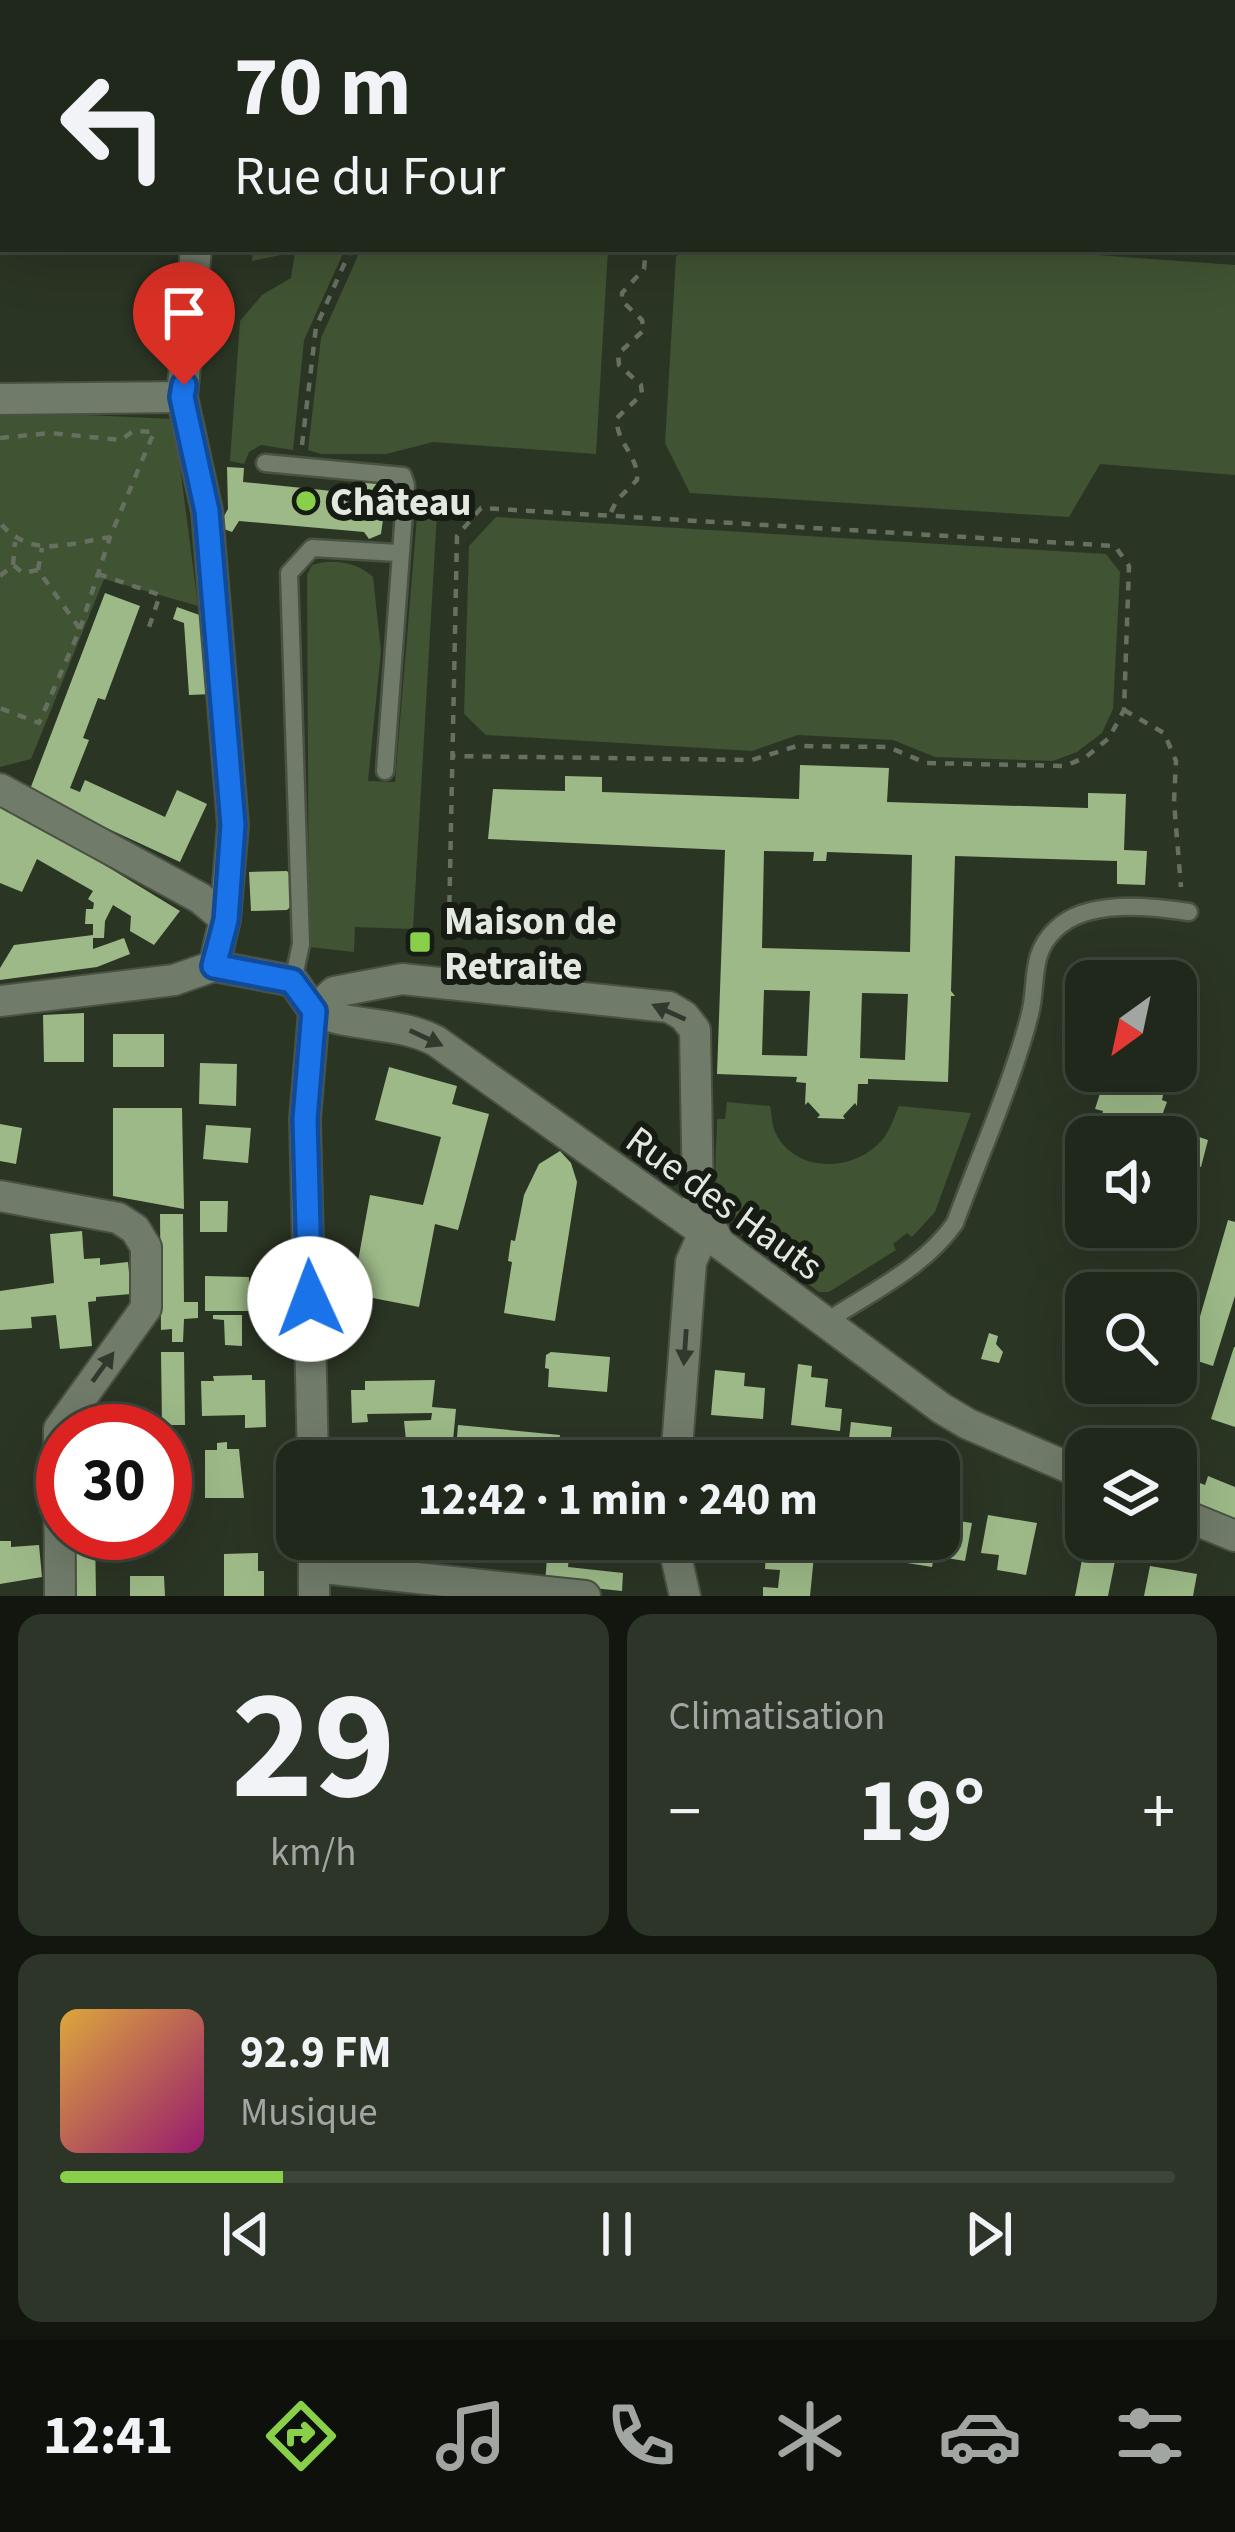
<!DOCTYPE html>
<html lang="fr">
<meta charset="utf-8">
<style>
:root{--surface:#20281b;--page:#2d3428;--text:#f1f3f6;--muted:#a2a6a3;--line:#3d443a;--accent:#89cf49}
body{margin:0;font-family:"Source Sans 3",sans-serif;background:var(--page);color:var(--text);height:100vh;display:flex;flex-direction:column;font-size:45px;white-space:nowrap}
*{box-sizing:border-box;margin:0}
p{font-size:39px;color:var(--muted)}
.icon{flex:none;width:66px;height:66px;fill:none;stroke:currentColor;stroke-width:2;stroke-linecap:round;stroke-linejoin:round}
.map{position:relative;height:1596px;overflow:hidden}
.panel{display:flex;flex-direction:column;gap:18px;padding:18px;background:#12160f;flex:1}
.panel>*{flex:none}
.guide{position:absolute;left:0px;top:0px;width:1236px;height:252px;box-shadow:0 12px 48px #0002,0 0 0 3px var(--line);background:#20281b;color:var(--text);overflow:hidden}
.needle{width:78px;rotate:213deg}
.controls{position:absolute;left:1065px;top:960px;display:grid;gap:24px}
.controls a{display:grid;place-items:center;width:132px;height:132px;border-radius:24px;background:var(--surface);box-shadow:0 12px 48px #0002,0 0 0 3px var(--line);font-size:60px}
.speed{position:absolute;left:36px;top:1404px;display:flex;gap:24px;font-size:60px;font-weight:700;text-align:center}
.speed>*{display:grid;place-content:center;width:156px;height:156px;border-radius:50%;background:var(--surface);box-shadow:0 12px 48px #0002,0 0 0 3px var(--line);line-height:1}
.speed .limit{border:18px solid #d22;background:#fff;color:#111}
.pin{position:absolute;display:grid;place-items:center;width:102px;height:102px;color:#fff;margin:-123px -51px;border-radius:50% 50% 50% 0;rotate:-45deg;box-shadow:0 0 12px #0007}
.pin .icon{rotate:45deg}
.me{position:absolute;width:132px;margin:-66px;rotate:358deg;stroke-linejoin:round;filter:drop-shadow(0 0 9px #0008)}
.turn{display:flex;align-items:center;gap:42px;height:252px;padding:0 36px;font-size:54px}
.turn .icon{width:156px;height:156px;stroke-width:2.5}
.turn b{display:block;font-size:84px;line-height:102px}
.big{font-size:90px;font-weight:700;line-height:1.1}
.panel .widget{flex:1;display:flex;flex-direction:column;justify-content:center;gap:18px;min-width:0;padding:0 42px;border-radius:24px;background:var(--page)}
.panel .dial{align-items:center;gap:0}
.dial b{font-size:156px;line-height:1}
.song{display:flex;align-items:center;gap:36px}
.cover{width:144px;height:144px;border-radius:18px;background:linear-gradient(135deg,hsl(40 70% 55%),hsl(320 70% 35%))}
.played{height:12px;border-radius:6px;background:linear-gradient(90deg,var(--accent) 20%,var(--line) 20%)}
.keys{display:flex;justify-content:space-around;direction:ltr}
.heat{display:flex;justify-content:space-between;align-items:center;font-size:66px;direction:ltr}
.panel .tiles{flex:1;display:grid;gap:18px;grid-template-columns:1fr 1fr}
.widget:last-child{grid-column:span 2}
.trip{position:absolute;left:276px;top:1440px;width:684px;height:120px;border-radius:24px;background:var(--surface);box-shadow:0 12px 48px #0002,0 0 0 3px var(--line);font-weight:700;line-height:120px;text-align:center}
.menu{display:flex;height:192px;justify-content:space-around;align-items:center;background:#0d100b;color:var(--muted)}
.menu .icon{width:84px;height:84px}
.menu .active{color:var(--accent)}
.menu b{font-size:54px;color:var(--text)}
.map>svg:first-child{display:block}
</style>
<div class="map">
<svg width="1235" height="1596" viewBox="0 0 1235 1596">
<rect width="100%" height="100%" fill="#2b3524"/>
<g fill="#405332">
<polygon points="253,249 345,249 304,340 293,450 261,445 249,452 244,464 230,461 240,321 262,295 291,278 295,252 252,261"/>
<polygon points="361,249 608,249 596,454 433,442 386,454 321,454 308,450 321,338"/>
<polygon points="684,249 1013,249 1235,265 1235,475 1100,464 1069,517 690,493 665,443 676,257"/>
<polygon points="0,411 174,419 198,606 104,579 31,759 0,767"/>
<path d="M419,492l19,3 -25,434 -58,-2 -1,25 -45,-5 -2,-372 5,-10c20,-7 46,-3 61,12l8,74 -13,130 27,1z"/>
<polygon points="496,517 1106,554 1120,572 1113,709 1102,733 1077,752 1053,761 935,757 893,740 798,735 752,751 486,735 464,714 469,546"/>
<path d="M727,1102l43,4c2,9 2,21 6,28 21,40 79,38 106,6 8,-9 12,-23 17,-34l72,7 -36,99 -23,25 -5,-4 -14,11 3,6 -67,42h-10c-34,-26 -91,-52 -101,-97 -5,-23 -1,-52 -1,-76h8z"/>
</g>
<g fill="#9cb987" fill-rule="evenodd">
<polygon points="227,467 244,468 243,482 361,494 363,480 388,483 381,534 369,539 364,532 239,521 232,532 224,529 220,523 228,509"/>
<polygon points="105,593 140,606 105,700 98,698 83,738 89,740 70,788 80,792 85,780 165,817 177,790 207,804 180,862 29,792"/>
<polygon points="177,607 205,617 212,694 189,695 184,623 173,619"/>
<path d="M800,765l89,3 -2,34 201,6v-15l38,1 -2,56 23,1 -2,34 -28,-1v-23l-162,-5 -4,135 4,5h-4l-3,86 -80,-3v5h-10l-1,22 -2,-3 -12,13 2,3 -28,-1 3,-3 -12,-13 -3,3 1,-22 -10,-1 1,-5 -80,-3 8,-224 -237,-11 5,-50 72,2v-15l37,1v15l197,7zM764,851l50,1 -1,9h13l1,-9 85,3 -2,97 -148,-4zM764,990l46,1 -3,65 -45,-1zM862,993l46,1 -3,66 -45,-2z"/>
<polygon points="0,806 75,847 180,911 154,945 130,931 131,916 113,905 105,921 104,938 93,938 93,949 124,938 130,954 97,967 0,980 0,968 14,945 93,935 93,924 85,924 86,909 93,909 94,903 88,899 93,891 37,859 22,892 0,883"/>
<polygon points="287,871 294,880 294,903 287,910 251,911 249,872"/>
<polygon points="1176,990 1193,995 1188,1012 1193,1014 1185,1041 1180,1039 1177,1047"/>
<polygon points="84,1013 84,1062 44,1062 43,1015"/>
<rect x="113" y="1034" width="51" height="33"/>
<polygon points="200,1063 237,1064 236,1106 199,1104"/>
<polygon points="389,1067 457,1086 452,1104 489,1114 458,1230 435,1224 419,1307 352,1294 370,1195 423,1205 441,1137 375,1120"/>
<polygon points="1097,1071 1177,1071 1172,1088 1165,1086 1162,1100 1167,1102 1154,1137 1101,1137 1103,1130 1098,1128 1103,1111 1095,1109 1103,1084 1094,1081"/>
<polygon points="113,1108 182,1108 184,1209 113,1196"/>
<polygon points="0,1124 22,1128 16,1164 0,1161"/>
<polygon points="206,1125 251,1128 248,1163 203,1159"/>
<polygon points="1190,1134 1208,1140 1201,1167 1183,1161"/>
<polygon points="560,1151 571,1163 577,1182 555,1321 504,1313 512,1262 508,1261 511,1240 515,1241 524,1195 539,1164"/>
<polygon points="200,1201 228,1201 227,1232 200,1232"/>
<polygon points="160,1214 183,1214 184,1302 198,1302 198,1318 184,1319 183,1342 172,1342 172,1329 161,1330"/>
<polygon points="1228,1220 1235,1222 1235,1296 1213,1366 1188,1358"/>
<polygon points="82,1231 84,1259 100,1258 100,1265 128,1262 131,1294 96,1297 96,1301 88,1302 92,1346 60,1349 56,1315 31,1317 32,1328 0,1330 0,1291 54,1283 50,1234"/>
<polygon points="205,1276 249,1277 249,1311 205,1311"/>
<polygon points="213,1315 242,1315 242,1346 225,1345 224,1320 213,1319"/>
<polygon points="989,1333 998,1336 996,1344 1003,1352 999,1363 981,1359"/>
<polygon points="1234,1347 1235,1347 1235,1427 1211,1419"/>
<polygon points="161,1352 184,1352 185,1425 162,1425"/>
<polygon points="551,1352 610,1357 607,1392 548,1387 549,1369 545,1368 546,1355"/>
<polygon points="798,1364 812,1366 811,1377 828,1379 825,1407 842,1409 840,1431 791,1425"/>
<polygon points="715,1370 745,1373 744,1386 765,1388 763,1419 711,1415"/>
<polygon points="252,1375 252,1380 265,1380 266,1427 245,1428 245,1415 202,1416 201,1381 214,1381 213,1376"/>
<polygon points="435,1380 432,1407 456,1409 452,1451 412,1447 412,1440 406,1440 404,1421 431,1420 432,1413 367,1414 368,1422 352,1423 351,1390 365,1390 365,1381"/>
<polygon points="851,1422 892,1427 888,1461 847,1456"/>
<polygon points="458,1425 560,1435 559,1443 600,1444 599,1461 456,1449"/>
<polygon points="227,1442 227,1449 239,1449 244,1498 205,1498 205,1450 217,1450 217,1443"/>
<polygon points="1179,1475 1205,1485 1208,1476 1235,1487 1235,1519 1176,1496"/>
<polygon points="988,1515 1037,1523 1026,1575 997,1570 999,1555 981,1553"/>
<polygon points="939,1518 972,1523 965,1561 934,1556 932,1567 907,1563 911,1539 939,1539"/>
<polygon points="72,1533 95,1533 96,1596 74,1596"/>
<polygon points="714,1539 752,1539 750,1554 713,1551"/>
<polygon points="1086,1539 1107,1539 1103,1558 1115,1561 1108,1596 1075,1596"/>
<polygon points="0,1541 11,1541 11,1547 39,1545 42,1577 0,1584"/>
<polygon points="548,1545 570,1548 568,1567 623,1573 622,1591 545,1583"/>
<polygon points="766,1552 814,1556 810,1596 763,1596 763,1587 778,1588 780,1570 765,1569"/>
<polygon points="258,1553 258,1571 264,1571 264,1596 224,1596 224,1554"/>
<polygon points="1150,1566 1197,1574 1193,1596 1144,1596"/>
<polygon points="130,1576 164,1576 165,1596 130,1596"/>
</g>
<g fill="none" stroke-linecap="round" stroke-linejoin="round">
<g stroke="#495143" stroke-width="21">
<g id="lane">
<polyline points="265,463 403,476 406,485 385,771"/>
<polyline points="293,981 301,944 289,573 312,548 398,553"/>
<path d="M824,1323c45,-30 100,-55 131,-100 24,-66 58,-142 75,-209 8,-32 -1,-60 26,-85 31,-30 93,-23 133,-17"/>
</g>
</g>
<g stroke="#495143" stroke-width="34">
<g id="street">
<polyline points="1233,194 1235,194"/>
<polyline points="196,249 182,397 207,511 233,825 225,919 214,966"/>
<polyline points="0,399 182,397"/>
<polyline points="0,789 200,898 225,919"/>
<polyline points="0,1001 174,980 214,966 293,981 314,1011"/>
<path d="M314,1011c41,17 84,10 122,30l283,202 222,165 27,16 118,51"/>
<polyline points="314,1011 334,992 402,979 669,1007 684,1016 695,1030 698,1200 719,1243"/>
<polyline points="0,1196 118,1218 135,1229 146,1247 146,1308 59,1429 60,1596"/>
<polyline points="313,1461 305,1119 314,1011"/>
<polyline points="676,1461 691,1262 703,1235"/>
<polyline points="1176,1512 1235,1536"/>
<polyline points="314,1539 314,1596"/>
<polyline points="672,1539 685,1596"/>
<polyline points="314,1567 585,1596"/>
</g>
</g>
<g stroke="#666f60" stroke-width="4.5" stroke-dasharray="9 9" stroke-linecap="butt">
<polyline points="61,3 77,0"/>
<polyline points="0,14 3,14"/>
<polyline points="0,122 3,123"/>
<polyline points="1233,228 1235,228"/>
<path d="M0,438l50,-5 71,7 12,-9 21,1 -44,105c-43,7 -79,22 -110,-14"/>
<polyline points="302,445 316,327 351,249"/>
<path d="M611,512l6,-12 20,-20c2,-25 -22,-38 -20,-62l25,-24 -1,-9 -22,-20 -1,-11 26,-24 -2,-10 -20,-19v-8l22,-24 2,-20"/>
<polyline points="13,565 15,542"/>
<polyline points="38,570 42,548"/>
<polyline points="98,574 160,595 149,627"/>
<polyline points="0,576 13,565 23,573 38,570 80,629 39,723 0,708"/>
<polyline points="80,629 110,537"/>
<polyline points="1124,710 1164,733 1176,761 1174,802 1181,887"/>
<polyline points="449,922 457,536 481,508 1115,546 1129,566 1124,710 1109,738 1086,757 1065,766 926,763 888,747 797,746 752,760 453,756"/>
</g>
<use href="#lane" stroke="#707b69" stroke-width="16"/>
<use href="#street" stroke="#707b69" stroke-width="30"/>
</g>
<defs><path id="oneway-solid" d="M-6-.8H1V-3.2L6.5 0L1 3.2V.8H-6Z" transform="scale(3)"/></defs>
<g fill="#31382d">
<use href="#oneway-solid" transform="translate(669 1012) rotate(-156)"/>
<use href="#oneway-solid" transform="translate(426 1038) rotate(25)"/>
<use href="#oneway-solid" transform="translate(685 1347) rotate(94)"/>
<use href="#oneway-solid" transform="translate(103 1367) rotate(-54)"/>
</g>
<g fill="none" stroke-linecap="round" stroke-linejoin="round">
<g stroke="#114b97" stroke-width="30">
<polyline id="route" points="184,385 182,397 207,511 233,825 226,920 214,966 292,981 314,1011 305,1119 310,1299"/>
</g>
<use href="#route" stroke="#1a73e8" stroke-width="21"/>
</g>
<g fill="#89cf49" stroke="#161b13" stroke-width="4.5">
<circle cx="306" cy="501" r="12"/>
<rect x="408" y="930" width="24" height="24" rx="6"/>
</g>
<g text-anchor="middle" stroke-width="12" stroke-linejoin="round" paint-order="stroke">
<g font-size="39" font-weight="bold" fill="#e3e9de" stroke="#161b13" text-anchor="start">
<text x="330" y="515">Château</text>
<text x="444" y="934">Maison de<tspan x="444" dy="45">Retraite</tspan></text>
</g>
<g font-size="39" fill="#e3e9de" stroke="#161b13">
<text transform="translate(725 1202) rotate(36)" y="14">Rue des Hauts</text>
</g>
</g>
</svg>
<div class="controls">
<a><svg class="needle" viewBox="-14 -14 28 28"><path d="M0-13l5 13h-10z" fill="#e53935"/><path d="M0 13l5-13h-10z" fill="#a2a6a3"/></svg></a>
<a><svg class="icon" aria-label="sound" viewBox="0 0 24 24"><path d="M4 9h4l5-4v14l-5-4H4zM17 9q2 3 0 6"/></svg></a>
<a><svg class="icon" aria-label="search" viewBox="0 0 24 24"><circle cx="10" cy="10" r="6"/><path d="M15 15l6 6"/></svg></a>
<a><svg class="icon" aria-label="layers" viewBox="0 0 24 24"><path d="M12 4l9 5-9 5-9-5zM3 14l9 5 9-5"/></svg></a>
</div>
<div class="speed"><div class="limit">30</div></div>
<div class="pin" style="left:184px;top:385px;background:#d93025"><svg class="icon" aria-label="arrive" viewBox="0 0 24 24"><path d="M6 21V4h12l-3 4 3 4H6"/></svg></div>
<svg class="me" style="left:310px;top:1299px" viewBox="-20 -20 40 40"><circle r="19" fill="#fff"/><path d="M0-13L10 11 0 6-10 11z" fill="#1a73e8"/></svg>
<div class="trip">12:42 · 1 min · 240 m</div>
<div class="guide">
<div class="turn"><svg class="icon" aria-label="left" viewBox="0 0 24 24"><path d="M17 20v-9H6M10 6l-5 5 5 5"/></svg><div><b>70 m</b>Rue du Four</div></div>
</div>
</div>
<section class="panel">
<div class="tiles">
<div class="widget dial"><b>29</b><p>km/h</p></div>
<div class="widget"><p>Climatisation</p>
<div class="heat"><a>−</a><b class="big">19°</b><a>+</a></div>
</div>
<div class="widget">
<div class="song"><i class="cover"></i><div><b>92.9 FM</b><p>Musique</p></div></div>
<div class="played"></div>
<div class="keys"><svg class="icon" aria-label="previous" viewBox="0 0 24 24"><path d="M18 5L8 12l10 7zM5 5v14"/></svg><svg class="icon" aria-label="pause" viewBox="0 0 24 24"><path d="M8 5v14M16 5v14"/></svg><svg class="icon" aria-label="next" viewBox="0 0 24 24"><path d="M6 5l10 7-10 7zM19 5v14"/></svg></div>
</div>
</div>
</section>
<nav class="menu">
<b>12:41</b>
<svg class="icon active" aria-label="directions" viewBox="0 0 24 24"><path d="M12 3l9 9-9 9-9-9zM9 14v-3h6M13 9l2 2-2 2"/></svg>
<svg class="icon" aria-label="music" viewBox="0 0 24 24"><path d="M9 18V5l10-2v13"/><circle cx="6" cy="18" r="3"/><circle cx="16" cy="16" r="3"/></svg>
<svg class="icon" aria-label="phone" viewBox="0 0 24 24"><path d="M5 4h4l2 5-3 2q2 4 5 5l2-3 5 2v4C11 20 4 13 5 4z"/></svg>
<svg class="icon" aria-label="climate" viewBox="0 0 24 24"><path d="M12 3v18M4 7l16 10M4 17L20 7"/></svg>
<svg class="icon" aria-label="car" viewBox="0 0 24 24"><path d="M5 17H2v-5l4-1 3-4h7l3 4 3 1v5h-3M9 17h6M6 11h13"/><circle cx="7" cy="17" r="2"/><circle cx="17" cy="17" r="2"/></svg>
<svg class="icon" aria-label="filters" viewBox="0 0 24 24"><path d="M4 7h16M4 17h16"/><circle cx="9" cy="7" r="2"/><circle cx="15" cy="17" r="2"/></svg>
</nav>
